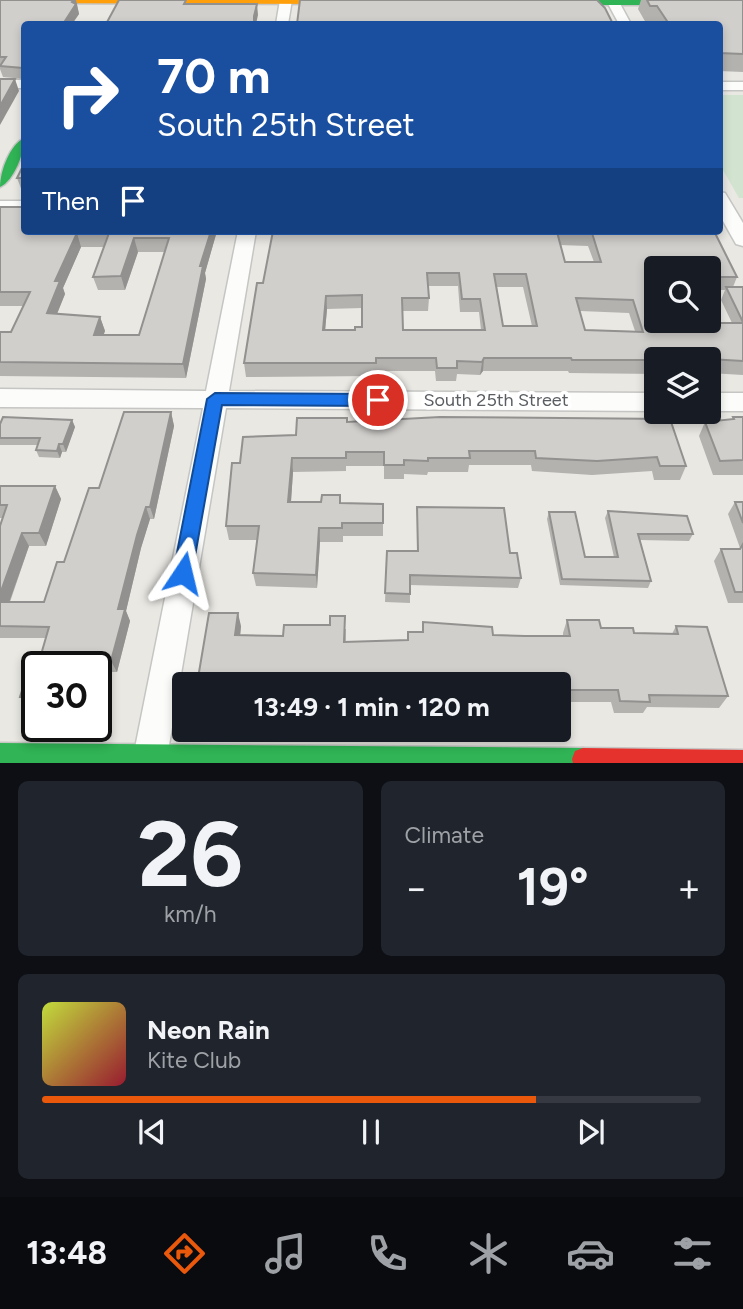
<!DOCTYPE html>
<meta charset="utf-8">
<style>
:root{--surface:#171b24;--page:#20242c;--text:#f1f3f6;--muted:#9ea1a6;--line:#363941;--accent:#ea580c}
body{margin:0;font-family:Figtree,sans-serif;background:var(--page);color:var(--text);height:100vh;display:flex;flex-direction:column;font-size:26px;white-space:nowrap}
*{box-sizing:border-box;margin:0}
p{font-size:23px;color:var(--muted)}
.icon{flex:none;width:38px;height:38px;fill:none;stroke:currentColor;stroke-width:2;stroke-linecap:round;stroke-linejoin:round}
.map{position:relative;height:763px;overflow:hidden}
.side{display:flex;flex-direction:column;gap:18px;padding:18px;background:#0d0f14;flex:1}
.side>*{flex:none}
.banner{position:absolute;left:21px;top:21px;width:702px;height:214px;border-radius:7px;box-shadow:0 4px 10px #0003;background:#1a4fa0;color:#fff;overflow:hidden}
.tools{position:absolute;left:644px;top:256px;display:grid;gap:14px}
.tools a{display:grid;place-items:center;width:77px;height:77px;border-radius:7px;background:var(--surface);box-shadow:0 4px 10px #0003;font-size:35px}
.speed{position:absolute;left:21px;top:651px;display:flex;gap:14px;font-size:35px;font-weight:700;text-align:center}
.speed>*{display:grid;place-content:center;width:91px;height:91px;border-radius:50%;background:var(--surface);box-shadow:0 4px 10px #0003;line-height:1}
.speed .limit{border:4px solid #111;border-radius:10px;background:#fff;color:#111}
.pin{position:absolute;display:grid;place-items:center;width:60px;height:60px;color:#fff;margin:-30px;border:4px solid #fff;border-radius:50%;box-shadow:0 2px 7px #0007}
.me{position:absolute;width:77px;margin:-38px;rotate:10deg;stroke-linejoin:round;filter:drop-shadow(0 0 5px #0008)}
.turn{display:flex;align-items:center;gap:24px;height:147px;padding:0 21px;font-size:32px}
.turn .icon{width:91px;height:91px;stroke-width:2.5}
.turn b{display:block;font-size:49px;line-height:60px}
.then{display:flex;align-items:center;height:66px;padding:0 21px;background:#0003;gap:14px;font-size:26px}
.big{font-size:52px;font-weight:700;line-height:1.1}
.side .card{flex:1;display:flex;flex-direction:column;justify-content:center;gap:10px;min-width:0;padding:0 24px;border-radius:10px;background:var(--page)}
.side .dial{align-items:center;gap:0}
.dial b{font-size:91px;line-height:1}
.song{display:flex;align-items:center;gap:21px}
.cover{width:84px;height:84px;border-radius:10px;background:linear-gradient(135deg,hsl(70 70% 55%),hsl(350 70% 35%))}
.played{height:7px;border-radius:4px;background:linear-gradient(90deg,var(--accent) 75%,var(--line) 75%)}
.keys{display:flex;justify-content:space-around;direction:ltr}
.heat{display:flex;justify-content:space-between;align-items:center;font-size:38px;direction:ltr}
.side .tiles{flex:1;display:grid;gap:18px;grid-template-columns:1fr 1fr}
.card:last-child{grid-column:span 2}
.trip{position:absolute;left:172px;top:672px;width:399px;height:70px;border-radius:7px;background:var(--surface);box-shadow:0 4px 10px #0003;font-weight:700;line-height:70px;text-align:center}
.menu{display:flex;height:112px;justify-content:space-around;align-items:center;background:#090b0e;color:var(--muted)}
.menu .icon{width:49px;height:49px}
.menu .current{color:var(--accent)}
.menu b{font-size:32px;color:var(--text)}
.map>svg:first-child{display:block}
</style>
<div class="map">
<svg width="743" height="763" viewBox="0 0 743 763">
<rect width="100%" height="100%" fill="#e9e8e3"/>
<polygon fill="#d2e4d0" points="719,95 743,95 743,198 739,198 719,163"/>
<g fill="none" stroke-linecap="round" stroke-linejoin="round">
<g stroke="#c5c5c4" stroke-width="3">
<g id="street">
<polygon points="280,0 292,0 288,24 276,24"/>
<polygon points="606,0 618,0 631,24 619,24"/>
<rect x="0" y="80" width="24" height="8"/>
<rect x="719" y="82" width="24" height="8"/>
<polygon points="719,192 725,193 743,223 743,246 736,244 719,214"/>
<rect x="0" y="201" width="24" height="10"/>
<polygon points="238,231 256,231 229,391 656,393 656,411 226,408 166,763 132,763 203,408 0,407 0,389 206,391"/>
<rect x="709" y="393" width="34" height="18"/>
</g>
</g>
<g stroke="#c6c6c5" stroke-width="3">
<g id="fast">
<polygon points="556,0 743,0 743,5 558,5 554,2"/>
<path d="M24,138c1,13 -10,43 -24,49 0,-16 10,-42 24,-49z"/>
<polygon points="0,743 583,748 591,751 594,759 593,763 0,763"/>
</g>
</g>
<g stroke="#c6c6c5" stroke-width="3">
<polygon id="slow" points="0,0 346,0 346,1 342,4 0,3"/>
</g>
<g stroke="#c6c6c5" stroke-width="3">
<polygon id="jam" points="583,748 743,750 743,763 573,763 572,759 575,751"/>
</g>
<use href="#street" fill="#fcfcfb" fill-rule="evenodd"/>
<use href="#fast" fill="#30b455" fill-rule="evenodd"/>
<use href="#slow" fill="#ff9f0a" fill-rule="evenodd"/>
<use href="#jam" fill="#e5322d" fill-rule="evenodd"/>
</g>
<g fill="#b3b2af" fill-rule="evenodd">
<polygon points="0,0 76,0 79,14 72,24 24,24 24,79 3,77 0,69"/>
<polygon points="641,0 743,0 743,72 719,71 719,24 654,24 652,23 646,23 638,9"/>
<polygon points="24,164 24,191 22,191 17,178"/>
<path d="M0,207l217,24 -12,42 1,6 -20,99 -186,-2v-44h11l13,-26h-24v1zM81,247h23l-11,30 5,13h27l13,-38h27l-26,83h-36l2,-4 -5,-14 -43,-3 8,-20 -2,-6z"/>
<path d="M273,231h441l23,46 -4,10h10v88l-34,-2v-14h-53v15l-87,-1 -1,-2h-85l-3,4 -23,-1 -1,7h-20l-1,-10h-59v5l-130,1 -2,-14 19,-80zM560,245l28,1 6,16h-29zM656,268h53v22h16l-4,10 11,23h-27zM428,286h30l2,26h19l2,18h-78l-1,-19h26l1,-13zM497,287h26l9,39h-29zM362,308v19l-7,3h-30l2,-21zM580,311l49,2 6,18 -50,-1z"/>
<polygon points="124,412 171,412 174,426 154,519 150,519 141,548 126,611 130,621 117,672 112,672 103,708 96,708 96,667 37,667 37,708 28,708 20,697 30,665 38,665 46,638 0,638 0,526 3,518 0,518 0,486 55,486 61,499 46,546 29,546 10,602 44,602 57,562 64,562 89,488 99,488"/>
<polygon points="733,417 743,417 743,475 713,475 699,436 705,422 732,420"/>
<polygon points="670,419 686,466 680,480 654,480 652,471 592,475 532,471 531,465 469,465 468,472 428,472 427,475 404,474 404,479 384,479 384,466 346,466 346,471 293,472 291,502 383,504 383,536 343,536 343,542 320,542 317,588 256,586 253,573 258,540 229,540 226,526 240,463 296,435 347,421"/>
<polygon points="72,420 75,427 66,452 62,452 60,458 39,457 36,450 38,445 0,445 0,424"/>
<polygon points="735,502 743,502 743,603 728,603 714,561 721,549 740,549 740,548 728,514"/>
<polygon points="417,507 510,553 521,578 518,588 410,585 410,603 385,602 387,551 417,551"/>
<polygon points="608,511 693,534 689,541 640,540 651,581 648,588 560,585 547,519 549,512 585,557 614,557 605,518"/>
<polygon points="567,620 601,628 634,633 672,634 676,626 728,696 719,708 647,707 643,713 614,713 611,702 558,702 558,684 197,684 241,626 240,635 283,636 346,629 346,642 407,640 408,632 422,632 423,622 493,635 563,636 563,633"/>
</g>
<g fill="#92918f">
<polygon points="74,0 76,0 79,14 72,24 63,24"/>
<polygon points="257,4 258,15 256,24 254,24 254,16"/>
<polygon points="15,79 19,91 0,125 0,106"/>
<polygon points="211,231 217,231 205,273 206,279 186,378 183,364 200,266"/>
<polygon points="77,233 81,247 63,288 65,294 52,326 47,313 55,281"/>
<polygon points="134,238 138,252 125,290 121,276"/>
<polygon points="326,296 327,309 324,343 323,330"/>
<polygon points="100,317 105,331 99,348 94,335"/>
<polygon points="484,358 483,371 480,375 482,362"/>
<polygon points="171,412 174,426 154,519 150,507"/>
<polygon points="72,420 75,427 66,452 63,444"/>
<polygon points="59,444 62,452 60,458 57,451"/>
<polygon points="292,458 293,472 290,515 288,502"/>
<polygon points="55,486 61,499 46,546 39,533"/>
<polygon points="146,507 150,519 141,548 126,611 130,621 117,672 111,661 118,609 137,535"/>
<polygon points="319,528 320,542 317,588 316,575"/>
<polygon points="22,533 29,546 5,614 0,606 0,594"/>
<polygon points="238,613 241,626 239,648 235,635"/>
<polygon points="105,661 112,672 103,708 96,697"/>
</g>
<g fill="#d0cfcc" stroke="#92918f" stroke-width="2" fill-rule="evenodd">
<polygon points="0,0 74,0 72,2 76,4 63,24 24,24 24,66 23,68 0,66 6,57 0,57"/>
<polygon points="119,0 186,0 184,4 257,4 254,16 254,22 257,22 257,24 106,24"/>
<polygon points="300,0 597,0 605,8 613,24 297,24"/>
<polygon points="647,0 743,0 743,54 719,53 719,24 669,24 657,6 650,6"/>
<polygon points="0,79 15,79 0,106"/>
<polygon points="24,164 24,178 17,178"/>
<path d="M0,207h24v24h187l-11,35h3l-20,98 -183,-2v-30h11l19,-40h-30zM77,233h32l-16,44 28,-1 13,-38h35l-30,97h-45l6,-18 -53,-4 13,-32h-5z"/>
<path d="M273,231h441l23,46h-28v-9h-53v52h47l2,3h38v38l-34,-2h-53v1h-84l-1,-2h-87l-2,4 -25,-1v7h-20l-1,-10h-60v5h-132l13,-80h6zM557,232l35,1 9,29h-36zM427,273h32l3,26h18l5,31h-82l-1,-32h27zM494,274h32l11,52h-34zM362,295v32h-7v3h-32l3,-34zM576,298l57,2 10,32 -58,-2z"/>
<polygon points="726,287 743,287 743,322"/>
<polygon points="124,412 171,412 150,507 146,507 137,535 118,609 125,609 111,661 105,661 96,697 96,667 37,667 37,697 20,697 30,665 38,665 49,627 0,626 0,602 44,602 57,562 64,562 89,488 99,488"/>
<polygon points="3,417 72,420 63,444 59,444 57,451 36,450 40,438 0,438 0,424"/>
<polygon points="440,417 670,419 686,466 660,466 657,457 597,461 536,458 535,451 469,451 470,458 428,458 428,461 404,460 404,465 384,465 384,452 346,452 346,458 292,458 288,502 321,502 322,495 340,495 340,503 383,504 383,523 342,523 342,528 319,528 316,575 253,573 259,526 226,526 232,463 240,463 243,437 296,435 297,418 347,418 347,422"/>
<polygon points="733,417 743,417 743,460 720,461 705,422 734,419"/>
<polygon points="0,486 55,486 39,533 22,533 0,594 0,526 7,505 0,505"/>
<polygon points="735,502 743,502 743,523"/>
<polygon points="417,507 504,508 510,553 517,553 521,578 410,575 410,594 385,593 387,551 418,551"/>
<polygon points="608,511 687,516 693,534 638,534 651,581 562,579 549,512 575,512 585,557 618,557"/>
<polygon points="743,544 743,592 735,592 721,549 740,549"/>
<polygon points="209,613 238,613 235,635 283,636 284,625 330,625 330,616 345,616 344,642 408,640 408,632 423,632 423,622 492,627 493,635 525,636 570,636 567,620 599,620 601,628 633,628 634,633 678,634 676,626 707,627 728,696 649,695 650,702 620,701 618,690 558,690 558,684 279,684 279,680 229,680 229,684 197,684"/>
</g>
<polygon fill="#1a73e8" stroke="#114b97" stroke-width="2" points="215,393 378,394 386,400 378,406 222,405 192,573 189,579 183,582 176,579 173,573 207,399"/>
<g text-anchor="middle" stroke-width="7" stroke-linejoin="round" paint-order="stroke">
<g font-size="18" fill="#5a5d61" stroke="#fff">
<text x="496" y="406">South 25th Street</text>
</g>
</g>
</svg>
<div class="tools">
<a><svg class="icon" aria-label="search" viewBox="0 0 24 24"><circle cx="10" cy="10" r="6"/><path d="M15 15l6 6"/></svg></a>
<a><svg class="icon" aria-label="layers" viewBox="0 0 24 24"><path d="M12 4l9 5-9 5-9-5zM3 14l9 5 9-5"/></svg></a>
</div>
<div class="speed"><div class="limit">30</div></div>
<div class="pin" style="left:378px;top:400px;background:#d93025"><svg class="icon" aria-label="arrive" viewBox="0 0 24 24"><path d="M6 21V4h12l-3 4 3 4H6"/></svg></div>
<svg class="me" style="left:183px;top:573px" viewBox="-20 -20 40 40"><path d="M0-17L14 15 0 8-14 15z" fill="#1a73e8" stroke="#fff" stroke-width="4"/></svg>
<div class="trip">13:49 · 1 min · 120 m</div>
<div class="banner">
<div class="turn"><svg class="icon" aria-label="right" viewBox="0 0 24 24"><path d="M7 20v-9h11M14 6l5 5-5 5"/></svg><div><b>70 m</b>South 25th Street</div></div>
<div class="then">Then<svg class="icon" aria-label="arrive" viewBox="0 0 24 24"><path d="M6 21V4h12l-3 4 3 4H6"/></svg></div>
</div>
</div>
<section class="side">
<div class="tiles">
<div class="card dial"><b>26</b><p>km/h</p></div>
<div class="card"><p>Climate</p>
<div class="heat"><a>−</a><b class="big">19°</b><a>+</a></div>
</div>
<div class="card">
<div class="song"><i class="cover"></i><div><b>Neon Rain</b><p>Kite Club</p></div></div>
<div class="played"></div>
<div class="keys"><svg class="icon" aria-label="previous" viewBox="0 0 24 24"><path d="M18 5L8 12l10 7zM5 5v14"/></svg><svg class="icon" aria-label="pause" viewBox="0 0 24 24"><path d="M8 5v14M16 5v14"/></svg><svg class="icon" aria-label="next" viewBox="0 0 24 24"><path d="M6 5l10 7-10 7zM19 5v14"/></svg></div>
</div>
</div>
</section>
<nav class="menu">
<b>13:48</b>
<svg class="icon current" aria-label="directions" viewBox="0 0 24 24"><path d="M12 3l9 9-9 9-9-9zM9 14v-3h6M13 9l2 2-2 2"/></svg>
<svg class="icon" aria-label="music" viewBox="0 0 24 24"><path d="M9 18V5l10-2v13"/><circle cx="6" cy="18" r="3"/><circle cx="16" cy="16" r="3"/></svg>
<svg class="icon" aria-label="phone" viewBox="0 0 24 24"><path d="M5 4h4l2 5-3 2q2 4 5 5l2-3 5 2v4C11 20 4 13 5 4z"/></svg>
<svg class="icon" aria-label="climate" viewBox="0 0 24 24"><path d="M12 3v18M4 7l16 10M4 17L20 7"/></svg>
<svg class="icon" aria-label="car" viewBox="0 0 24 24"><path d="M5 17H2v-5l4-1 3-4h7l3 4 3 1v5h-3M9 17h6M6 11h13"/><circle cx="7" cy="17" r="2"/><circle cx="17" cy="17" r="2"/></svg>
<svg class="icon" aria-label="filters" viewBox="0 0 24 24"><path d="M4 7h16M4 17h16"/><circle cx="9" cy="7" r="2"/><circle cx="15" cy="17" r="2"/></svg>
</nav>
